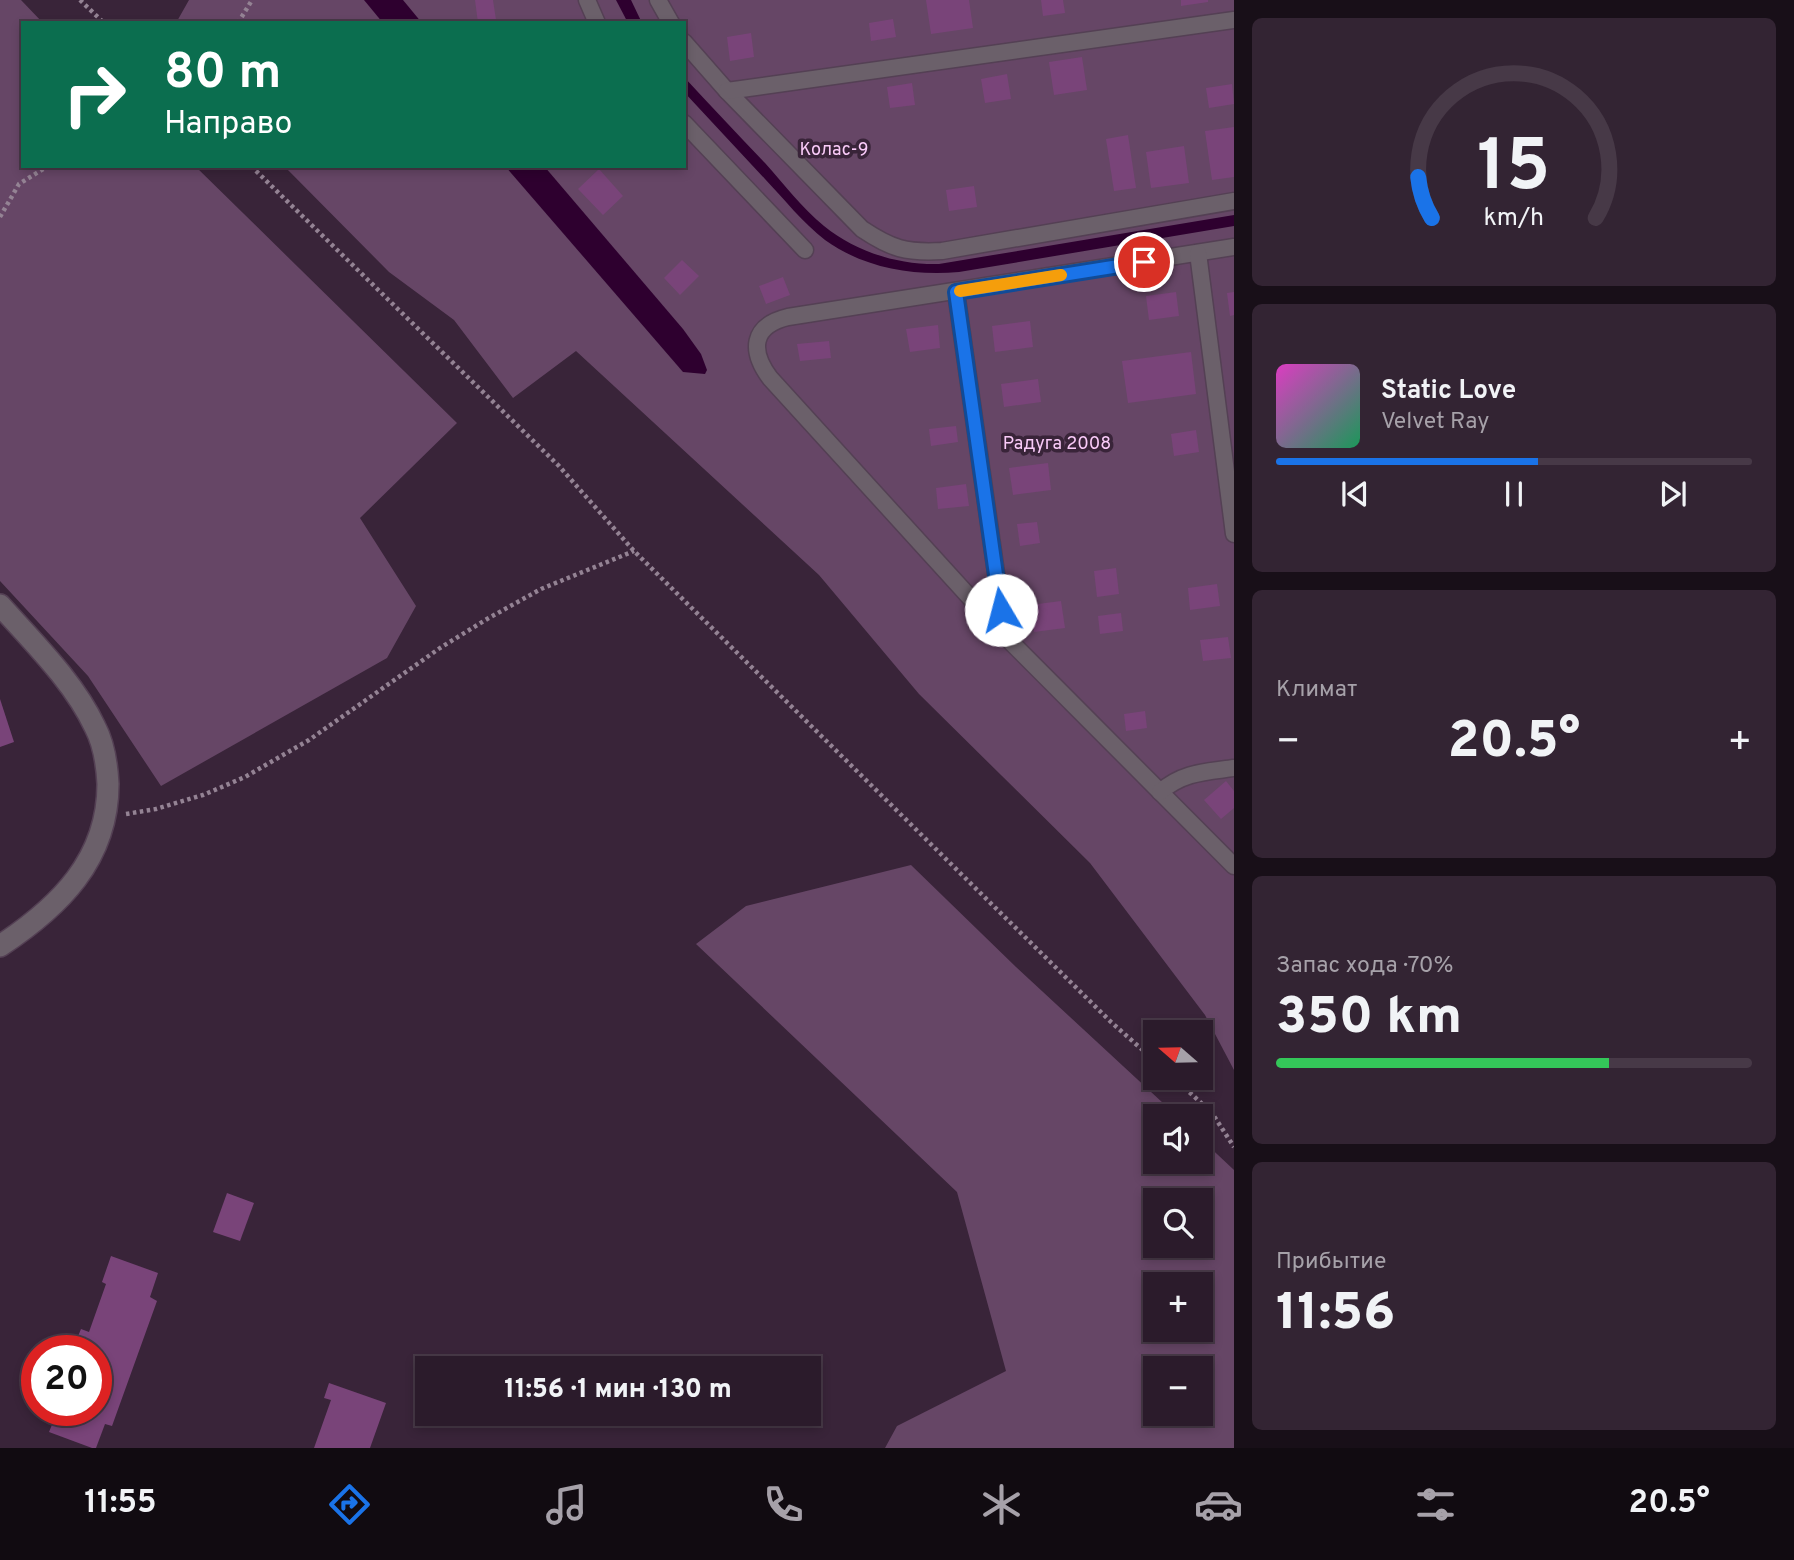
<!DOCTYPE html>
<html lang="ru">
<meta charset="utf-8">
<style>
:root{--surface:#2b1b2b;--page:#332433;--text:#f1f3f6;--muted:#a6a1a9;--line:#473947;--accent:#1a73e8}
body{margin:0;font-family:Overpass,sans-serif;background:var(--page);color:var(--text);height:100vh;display:flex;flex-direction:column;font-size:26px;white-space:nowrap}
*{box-sizing:border-box;margin:0}
p{font-size:23px;color:var(--muted)}
.icon{flex:none;width:38px;height:38px;fill:none;stroke:currentColor;stroke-width:2;stroke-linecap:round;stroke-linejoin:round}
.map{position:relative;flex:1;overflow:hidden}
.details{display:flex;flex-direction:column;gap:18px;padding:18px;background:#180f18;width:560px}
.details>*{flex:none}
.banner{position:absolute;left:21px;top:21px;width:665px;height:147px;border-radius:0px;box-shadow:0 4px 10px #0003,0 0 0 2px var(--line);background:#0b6e4f;color:#fff;overflow:hidden}
.needle{width:46px;rotate:290deg}
.controls{position:absolute;left:1143px;top:1020px;display:grid;gap:14px}
.controls a{display:grid;place-items:center;width:70px;height:70px;border-radius:0px;background:var(--surface);box-shadow:0 4px 10px #0003,0 0 0 2px var(--line);font-size:35px}
.speed{position:absolute;left:21px;top:1335px;display:flex;gap:14px;font-size:35px;font-weight:700;text-align:center}
.speed>*{display:grid;place-content:center;width:91px;height:91px;border-radius:50%;background:var(--surface);box-shadow:0 4px 10px #0003,0 0 0 2px var(--line);line-height:1}
.speed .limit{border:10px solid #d22;background:#fff;color:#111}
.pin{position:absolute;display:grid;place-items:center;width:60px;height:60px;color:#fff;margin:-30px;border:4px solid #fff;border-radius:50%;box-shadow:0 2px 7px #0007}
.me{position:absolute;width:77px;margin:-38px;rotate:352deg;stroke-linejoin:round;filter:drop-shadow(0 0 5px #0008)}
.turn{display:flex;align-items:center;gap:24px;height:147px;padding:0 28px;font-size:32px}
.turn .icon{width:91px;height:91px;stroke-width:2.5}
.turn b{display:block;font-size:49px;line-height:60px}
.big{font-size:52px;font-weight:800;line-height:1.1}
.details .card{flex:1;display:flex;flex-direction:column;justify-content:center;gap:10px;min-width:0;padding:0 24px;border-radius:10px;background:var(--page)}
.details .dial{align-items:center;gap:0}
.dial svg{height:182px;overflow:visible;fill:none;stroke:var(--line);stroke-width:7;stroke-linecap:round;text-anchor:middle}
.dial text{fill:var(--text);stroke:none}
.song{display:flex;align-items:center;gap:21px}
.cover{width:84px;height:84px;border-radius:10px;background:linear-gradient(135deg,hsl(310 70% 55%),hsl(150 70% 35%))}
.played{height:7px;border-radius:4px;background:linear-gradient(90deg,var(--accent) 55%,var(--line) 55%)}
.keys{display:flex;justify-content:space-around;direction:ltr}
.heat{display:flex;justify-content:space-between;align-items:center;font-size:38px;direction:ltr}
.charge{height:10px;border-radius:5px;background:linear-gradient(90deg,#34c759 70%,var(--line) 0)}
.trip{position:absolute;left:415px;top:1356px;width:406px;height:70px;border-radius:0px;background:var(--surface);box-shadow:0 4px 10px #0003,0 0 0 2px var(--line);font-weight:800;line-height:70px;text-align:center}
.dock{display:flex;height:112px;justify-content:space-around;align-items:center;background:#110b11;color:var(--muted)}
.dock .icon{width:49px;height:49px}
.dock .selected{color:var(--accent)}
.dock b{font-size:32px;color:var(--text)}
main{display:flex;flex:1;min-height:0}
.map>svg:first-child{display:block}
</style>
<main>
<div class="map">
<svg width="1234" height="1448" viewBox="0 0 1234 1448">
<rect width="100%" height="100%" fill="#392439"/>
<g fill="#664666" fill-rule="evenodd">
<polygon points="0,0 21,0 43,23 23,23 23,166 195,166 457,423 360,518 416,606 387,658 161,786 88,676 0,581"/>
<polygon points="189,0 1234,0 1234,1070 1205,1015 1090,863 919,694 819,575 576,351 513,398 454,320 389,272 284,166 684,166 684,23 176,23"/>
<path d="M911,865l105,102 161,149h-22v46h45l1,-23 33,31v278h-349l12,-22 109,-55 -49,-179 -261,-248 50,-38zM1155,1200h45v46h-45zM1200,1284v46h-45v-46zM1155,1368h45v46h-45z"/>
</g>
<g fill="#2e002f">
<polygon points="364,0 403,0 422,23 383,23"/>
<polygon points="616,0 631,0 642,23 628,23"/>
<path d="M684,77c27,29 54,58 81,86 19,21 37,45 59,63 32,26 74,39 115,38l295,-49v11l-275,46c-47,4 -95,-4 -134,-32 -22,-17 -41,-41 -60,-61 -27,-29 -54,-58 -81,-87z"/>
<polygon points="505,166 544,166 683,329 701,354 707,370 705,374 683,372"/>
</g>
<g fill="#794479">
<polygon points="475,0 493,0 496,20 478,23"/>
<polygon points="926,0 969,0 973,28 931,34"/>
<polygon points="1041,0 1063,0 1065,13 1043,16"/>
<polygon points="1181,0 1208,0 1208,2 1181,6"/>
<polygon points="893,19 896,37 871,41 869,23"/>
<polygon points="751,33 754,57 730,61 727,37"/>
<polygon points="1082,57 1087,90 1054,95 1049,62"/>
<polygon points="1007,74 1011,99 985,103 981,79"/>
<polygon points="912,83 915,105 890,108 887,87"/>
<polygon points="1232,84 1234,104 1209,108 1206,88"/>
<polygon points="1234,127 1234,177 1212,180 1205,131"/>
<polygon points="1128,135 1136,188 1114,191 1106,139"/>
<polygon points="1184,146 1189,183 1151,188 1146,152"/>
<polygon points="599,169 623,196 603,215 578,189"/>
<polygon points="974,186 977,207 949,211 946,190"/>
<polygon points="682,260 699,276 680,295 664,278"/>
<polygon points="783,277 790,295 766,304 759,286"/>
<polygon points="1176,292 1179,316 1149,320 1146,296"/>
<polygon points="1234,292 1234,315 1230,316 1227,293"/>
<polygon points="1030,321 1033,347 995,352 992,326"/>
<polygon points="938,325 940,348 910,352 906,329"/>
<polygon points="829,341 831,358 800,361 797,344"/>
<polygon points="1191,352 1196,394 1128,403 1122,361"/>
<polygon points="1038,379 1041,402 1004,407 1001,384"/>
<polygon points="956,426 958,442 931,446 929,429"/>
<polygon points="1196,430 1199,452 1174,456 1171,434"/>
<polygon points="1048,463 1051,490 1013,495 1009,468"/>
<polygon points="966,484 969,506 938,509 936,488"/>
<polygon points="1037,522 1040,543 1020,546 1017,524"/>
<polygon points="1116,568 1119,594 1097,597 1094,571"/>
<polygon points="1217,584 1220,606 1190,610 1188,588"/>
<polygon points="1061,601 1065,628 1034,632 1030,605"/>
<polygon points="1121,613 1123,631 1100,634 1098,616"/>
<polygon points="1228,637 1231,658 1203,661 1200,640"/>
<polygon points="0,699 14,742 0,747"/>
<polygon points="1145,711 1147,728 1126,731 1124,714"/>
<polygon points="1226,781 1234,791 1234,808 1221,819 1204,800"/>
<polygon points="227,1193 254,1203 240,1241 213,1232"/>
<polygon points="111,1256 158,1273 150,1297 157,1301 112,1426 105,1424 96,1448 92,1448 49,1432 58,1410 96,1410 96,1351 72,1351 81,1329 89,1332 106,1284 102,1282"/>
<polygon points="329,1383 386,1403 370,1448 314,1448 331,1400 324,1398"/>
</g>
<g fill="none" stroke-linecap="round" stroke-linejoin="round">
<g stroke="#544054" stroke-width="19">
<g id="lane">
<polyline points="587,0 597,23"/>
<polyline points="658,0 671,23"/>
<path d="M684,42l43,49 135,138c30,20 44,24 80,22l292,-50"/>
<polyline points="727,91 1234,20"/>
<polyline points="684,123 805,250"/>
<path d="M1234,247l-446,70c-37,9 -38,34 -18,61l235,258 229,230"/>
<polyline points="1198,253 1234,534"/>
<polyline points="956,292 1005,636"/>
<path d="M1160,792c23,-20 45,-20 74,-24"/>
</g>
</g>
<g stroke="#544054" stroke-width="24">
<path id="street" d="M0,605c33,37 74,77 95,122 9,17 12,38 13,57 0,76 -49,123 -108,162"/>
</g>
<g stroke="#948394" stroke-width="4.5" stroke-dasharray="3.5 3.5" stroke-linecap="butt">
<polyline points="80,0 104,23"/>
<polyline points="238,23 252,0"/>
<polyline points="251,166 559,466 634,551 1111,1022 1155,1061"/>
<polyline points="0,217 19,184 48,166"/>
<polyline points="126,814 156,809 203,795 245,777 309,740 440,648 487,619 541,589 634,551"/>
<polyline points="1174,1078 1212,1113 1234,1147"/>
</g>
<use href="#lane" stroke="#6b606a" stroke-width="16"/>
<use href="#street" stroke="#6b606a" stroke-width="21"/>
</g>
<g fill="none" stroke-linecap="round" stroke-linejoin="round">
<g stroke="#114b97" stroke-width="18">
<polyline id="route" points="1001,610 956,292 1144,262"/>
</g>
<use href="#route" stroke="#1a73e8" stroke-width="12"/>
<polyline stroke="#f59e0b" stroke-width="12" points="960,291 1061,275"/>
</g>
<g text-anchor="middle" stroke-width="7" stroke-linejoin="round" paint-order="stroke">
<g font-size="18" fill="#facbf9" stroke="#392439">
<text x="834" y="155">Колас-9</text>
<text x="1057" y="449">Радуга 2008</text>
</g>
</g>
</svg>
<div class="controls">
<a><svg class="needle" viewBox="-14 -14 28 28"><path d="M0-13l5 13h-10z" fill="#e53935"/><path d="M0 13l5-13h-10z" fill="#a6a1a9"/></svg></a>
<a><svg class="icon" aria-label="sound" viewBox="0 0 24 24"><path d="M4 9h4l5-4v14l-5-4H4zM17 9q2 3 0 6"/></svg></a>
<a><svg class="icon" aria-label="search" viewBox="0 0 24 24"><circle cx="10" cy="10" r="6"/><path d="M15 15l6 6"/></svg></a>
<a>+</a>
<a>−</a>
</div>
<div class="speed"><div class="limit">20</div></div>
<div class="pin" style="left:1144px;top:262px;background:#d93025"><svg class="icon" aria-label="arrive" viewBox="0 0 24 24"><path d="M6 21V4h12l-3 4 3 4H6"/></svg></div>
<svg class="me" style="left:1001px;top:610px" viewBox="-20 -20 40 40"><circle r="19" fill="#fff"/><path d="M0-13L10 11 0 6-10 11z" fill="#1a73e8"/></svg>
<div class="trip">11:56 · 1 мин · 130 m</div>
<div class="banner">
<div class="turn"><svg class="icon" aria-label="right" viewBox="0 0 24 24"><path d="M7 20v-9h11M14 6l5 5-5 5"/></svg><div><b>80 m</b>Направо</div></div>
</div>
</div>
<section class="details">
<div class="card dial"><svg viewBox="0 0 100 80">
<path d="M14 69A42 42 0 1 1 86 69"/>
<path d="M14 69A42 42 0 0 1 8 51" stroke="#1a73e8"/>
<text x="50" y="56" font-size="32" font-weight="700">15</text>
<text x="50" y="72" font-size="11">km/h</text>
</svg></div>
<div class="card">
<div class="song"><i class="cover"></i><div><b>Static Love</b><p>Velvet Ray</p></div></div>
<div class="played"></div>
<div class="keys"><svg class="icon" aria-label="previous" viewBox="0 0 24 24"><path d="M18 5L8 12l10 7zM5 5v14"/></svg><svg class="icon" aria-label="pause" viewBox="0 0 24 24"><path d="M8 5v14M16 5v14"/></svg><svg class="icon" aria-label="next" viewBox="0 0 24 24"><path d="M6 5l10 7-10 7zM19 5v14"/></svg></div>
</div>
<div class="card"><p>Климат</p>
<div class="heat"><a>−</a><b class="big">20.5°</b><a>+</a></div>
</div>
<div class="card"><p>Запас хода · 70%</p><b class="big">350 km</b><div class="charge"></div></div>
<div class="card"><p>Прибытие</p><b class="big">11:56</b></div>
</section>
</main>
<nav class="dock">
<b>11:55</b>
<svg class="icon selected" aria-label="directions" viewBox="0 0 24 24"><path d="M12 3l9 9-9 9-9-9zM9 14v-3h6M13 9l2 2-2 2"/></svg>
<svg class="icon" aria-label="music" viewBox="0 0 24 24"><path d="M9 18V5l10-2v13"/><circle cx="6" cy="18" r="3"/><circle cx="16" cy="16" r="3"/></svg>
<svg class="icon" aria-label="phone" viewBox="0 0 24 24"><path d="M5 4h4l2 5-3 2q2 4 5 5l2-3 5 2v4C11 20 4 13 5 4z"/></svg>
<svg class="icon" aria-label="climate" viewBox="0 0 24 24"><path d="M12 3v18M4 7l16 10M4 17L20 7"/></svg>
<svg class="icon" aria-label="car" viewBox="0 0 24 24"><path d="M5 17H2v-5l4-1 3-4h7l3 4 3 1v5h-3M9 17h6M6 11h13"/><circle cx="7" cy="17" r="2"/><circle cx="17" cy="17" r="2"/></svg>
<svg class="icon" aria-label="filters" viewBox="0 0 24 24"><path d="M4 7h16M4 17h16"/><circle cx="9" cy="7" r="2"/><circle cx="15" cy="17" r="2"/></svg>
<b>20.5°</b>
</nav>
